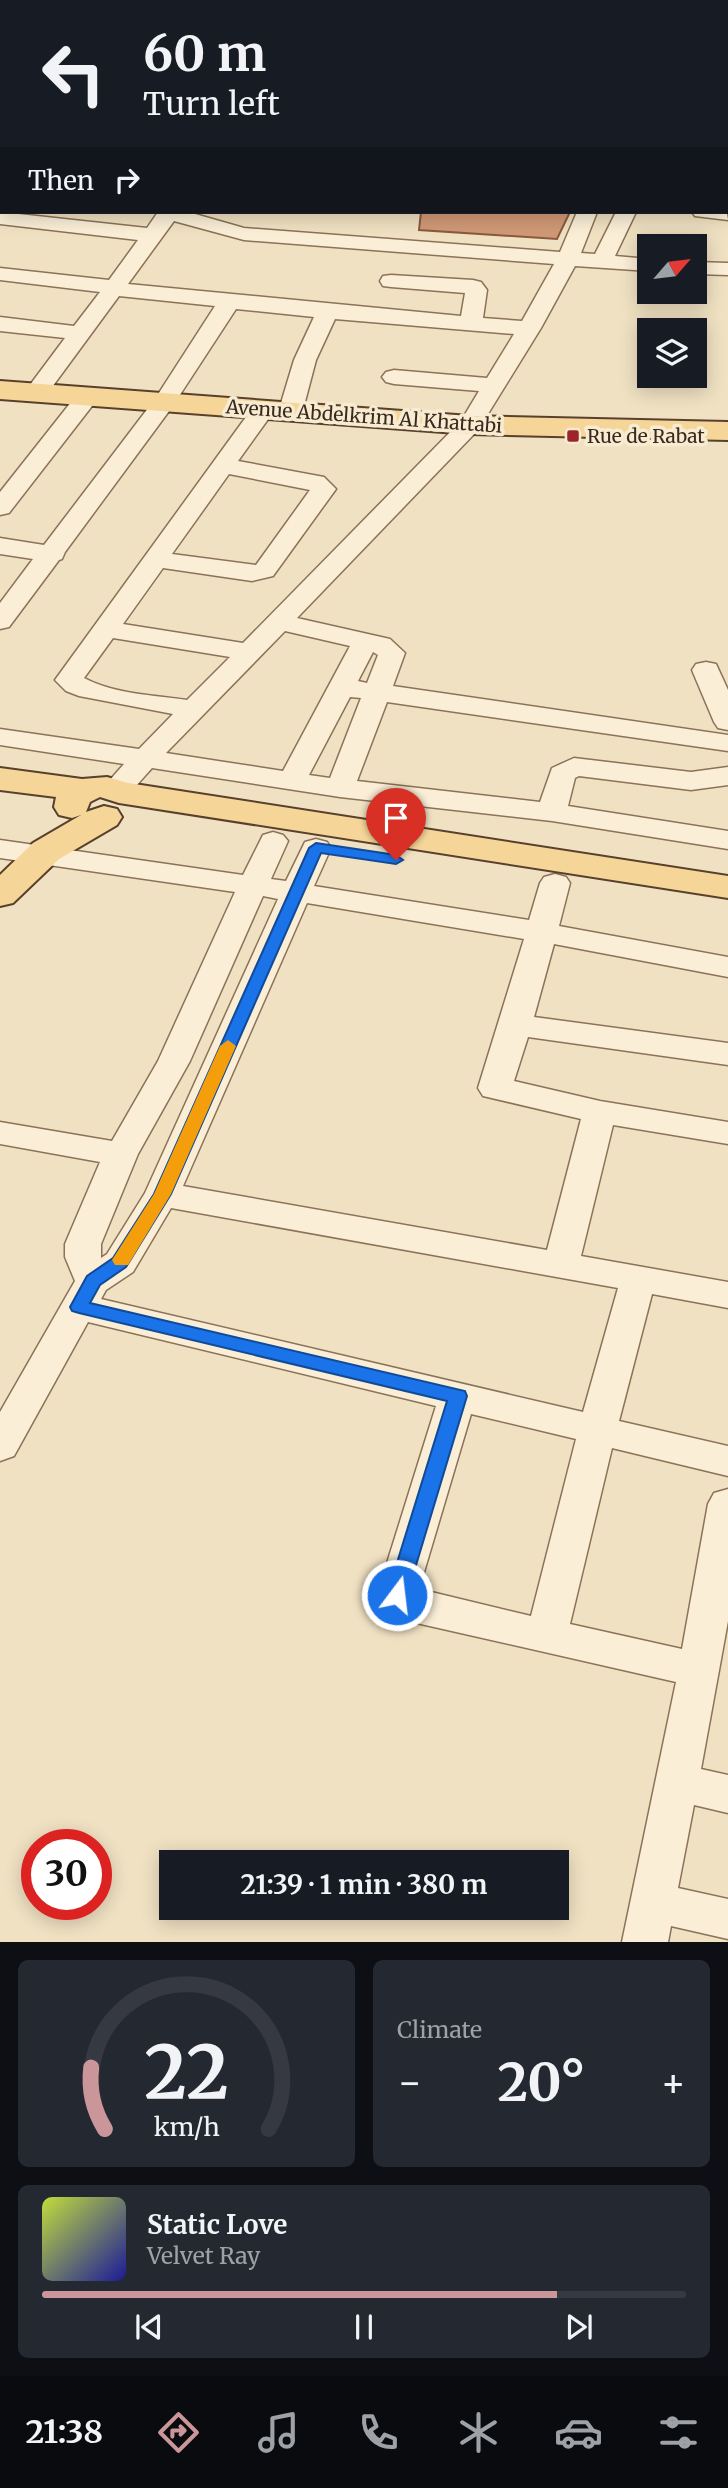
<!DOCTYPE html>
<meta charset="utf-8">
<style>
:root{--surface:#171b24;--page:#242831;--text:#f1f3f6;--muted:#9ea1a6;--line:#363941;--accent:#cb969a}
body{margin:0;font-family:Merriweather,serif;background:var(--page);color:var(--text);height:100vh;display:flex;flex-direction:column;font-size:26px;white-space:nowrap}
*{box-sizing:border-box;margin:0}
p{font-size:23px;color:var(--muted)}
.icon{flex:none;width:38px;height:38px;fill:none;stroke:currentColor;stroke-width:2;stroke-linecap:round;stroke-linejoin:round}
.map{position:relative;height:1942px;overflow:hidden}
.side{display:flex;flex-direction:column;gap:18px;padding:18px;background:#0d0f14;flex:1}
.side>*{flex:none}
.guide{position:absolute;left:0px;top:0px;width:728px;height:214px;box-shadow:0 4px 18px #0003;background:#171b24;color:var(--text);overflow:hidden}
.needle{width:46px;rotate:62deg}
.controls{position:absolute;left:637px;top:234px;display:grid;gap:14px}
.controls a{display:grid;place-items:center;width:70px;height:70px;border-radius:0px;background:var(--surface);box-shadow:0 4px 18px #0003;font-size:35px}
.speed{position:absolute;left:21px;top:1829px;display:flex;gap:14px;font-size:35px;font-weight:700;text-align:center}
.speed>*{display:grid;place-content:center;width:91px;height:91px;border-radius:50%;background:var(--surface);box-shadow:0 4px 18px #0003;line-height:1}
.speed .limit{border:10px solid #d22;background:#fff;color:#111}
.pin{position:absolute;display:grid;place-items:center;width:60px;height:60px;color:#fff;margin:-72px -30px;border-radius:50% 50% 50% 0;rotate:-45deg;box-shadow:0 0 7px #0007}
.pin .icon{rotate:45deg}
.me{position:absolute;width:77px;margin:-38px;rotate:15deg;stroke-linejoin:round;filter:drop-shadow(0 0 5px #0008)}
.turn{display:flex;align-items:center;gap:24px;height:147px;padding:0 28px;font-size:32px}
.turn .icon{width:91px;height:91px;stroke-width:2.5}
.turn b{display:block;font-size:49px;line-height:60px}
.then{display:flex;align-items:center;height:66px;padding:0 28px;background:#0003;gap:14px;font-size:26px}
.big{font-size:52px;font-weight:700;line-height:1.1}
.side .widget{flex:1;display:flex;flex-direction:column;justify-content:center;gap:10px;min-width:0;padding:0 24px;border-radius:10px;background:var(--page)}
.side .dial{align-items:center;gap:0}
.dial svg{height:182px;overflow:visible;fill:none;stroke:var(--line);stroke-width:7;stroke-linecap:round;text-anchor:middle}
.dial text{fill:var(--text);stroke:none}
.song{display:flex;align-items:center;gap:21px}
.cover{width:84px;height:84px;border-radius:10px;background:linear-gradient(135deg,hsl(70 70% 55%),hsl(240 70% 35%))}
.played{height:7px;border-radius:4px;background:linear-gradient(90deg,var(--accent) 80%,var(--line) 80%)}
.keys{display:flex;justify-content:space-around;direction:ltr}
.heat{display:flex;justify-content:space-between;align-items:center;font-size:38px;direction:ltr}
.side .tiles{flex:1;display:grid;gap:18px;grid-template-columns:1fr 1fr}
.widget:last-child{grid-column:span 2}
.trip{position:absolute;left:159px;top:1850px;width:410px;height:70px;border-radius:0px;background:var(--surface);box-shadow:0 4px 18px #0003;font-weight:700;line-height:70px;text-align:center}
.tab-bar{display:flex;height:112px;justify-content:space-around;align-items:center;background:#090b0e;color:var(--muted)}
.tab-bar .icon{width:49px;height:49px}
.tab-bar .current{color:var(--accent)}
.tab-bar b{font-size:32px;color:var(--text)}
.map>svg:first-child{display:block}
</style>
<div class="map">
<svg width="728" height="1942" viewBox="0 0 728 1942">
<rect width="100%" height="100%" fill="#f0e1c2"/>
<polygon fill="#d09976" stroke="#8b593d" stroke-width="2" points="421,212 570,212 557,239 419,230"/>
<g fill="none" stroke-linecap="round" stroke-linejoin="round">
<g stroke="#8b7258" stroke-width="3">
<g id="minor">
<polygon points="14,0 50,0 52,2 15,2"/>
<polygon points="71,0 89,0 69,2"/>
<polygon points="137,0 155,0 135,2"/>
<rect x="261" y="0" width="18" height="2"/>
<polygon points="489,0 507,0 509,2 490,2"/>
<rect x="726" y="47" width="2" height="12"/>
<polygon points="2,61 2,73 0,74 0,62"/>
<rect x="726" y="149" width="2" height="12"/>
<polygon points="0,160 2,160 0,176"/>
<polygon points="726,208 728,220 695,216 692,212 726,212"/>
<path d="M0,212l147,16 11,-16h30l56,16 316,24 17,-40h20l-16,41 14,1 21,-42h20l-21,44 34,3v12l-74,-5 -34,62 -63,102 -181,188 93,21 15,14 -12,33 335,49v16l-341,-49 -30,79 183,21 12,-34 22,-10 117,14 37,-5v18l-37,5 -112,-14 -4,2 -7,28 160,25v18l-176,-28 -212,-24 -188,-29c-14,15 -25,34 -47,28l-4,-6 23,-26 -124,-19v-16l139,20 34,-35 -94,-18 -13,-5 -11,-11 199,-274h16l4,5 -36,50 86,16 12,12 -63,87 -21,5 -89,-13 -40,56 120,19 218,-222 18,-30 -85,-7 -8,-2 -4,-5 4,-5 8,-2 93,8 27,-44 -179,-15 -19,41 -14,53 -4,5h-16l-4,-5 16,-53 20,-43 -78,-8 -64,98 -107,145 -3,7 -3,1 -50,67 -9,2v-26l33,-44 -33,-5v-16l44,7 111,-146 60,-93 -96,-10 -75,102h-16l-4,-5 41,-55 -65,-7v-14l74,9 26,-34 -100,-12v-12l109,12 29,-40 -138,-16zM174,221l70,19 310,24 -32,57 -39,-3 4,-28 -6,-8 -8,-2 -82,-5 -8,1 -3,5 3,5 8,1 74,6 -4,23 -333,-32zM229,474l81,16 -54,75 -84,-11zM285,631l65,15 -67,125 -117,-18zM113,638l117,19 -43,43c-33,-5 -73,-6 -103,-22zM373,652l5,3 -11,28 -9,-2zM350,697l11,1 -31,80 -21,-3z"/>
<polygon points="695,262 728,263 728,275 695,274"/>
<polygon points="87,390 95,392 99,397 9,513 0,515 0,492 79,392"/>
<polygon points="706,662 716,664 728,690 728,730 718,728 714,722 692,670 696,664"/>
<path d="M273,832l10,3 5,6 -17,38 15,2 19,-39 11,-3 11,3 4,6 -17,38 215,34 11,-37 4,-6 11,-3 11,3 4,6 -11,43 169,31v20l-174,-33 -20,73 194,26v22l-200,-28 -14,44 86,20 128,21v22l-115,-19 -32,131 147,26v26l-76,-14 -33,127 109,25v30l-116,-28 -42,176 112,25 26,-145 6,-11 14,-4v132l-27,148 27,6v38l-34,-8 -16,83 50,11v40l-57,-13 -3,16h-46l54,-260 -264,-60c-16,-5 -27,-11 -35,-27l59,-189 -348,-84 -74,134 -14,5v-49l75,-131 -10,-24v-13l35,-82 -100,-18v-22l112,19 46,-80 77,-169 -235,-34v-18l243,35 20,-40zM263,896l15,3 -133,294 -38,61 -6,4v-14l37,-90 52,-93zM307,903l217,36 -46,149 5,8 98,23 -34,131 -364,-64zM171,1208l447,80 -35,124 -482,-113 5,-9 27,-18zM471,1414l105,25 -45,177 -112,-27z"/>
</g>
</g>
<g stroke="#58402d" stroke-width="4">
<g id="major">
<polygon points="0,381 470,416 728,422 728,440 470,434 0,399"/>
<polygon points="0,768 82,779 107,777 128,783 728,876 728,898 119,803 100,797 90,802 86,812 104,806 117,809 122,817 117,825 59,859 13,903 0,906 0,875 33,843 81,815 72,818 59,815 54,807 56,797 0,790"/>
</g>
</g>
<use href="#minor" fill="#faeed6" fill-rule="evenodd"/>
<use href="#major" fill="#f5d598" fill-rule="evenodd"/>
</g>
<polygon fill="#1a73e8" stroke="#114b97" stroke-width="2" points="316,843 396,855 403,860 396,864 321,853 171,1194 126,1267 100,1285 90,1303 465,1391 467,1396 407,1595 404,1600 397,1603 390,1600 387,1595 447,1401 79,1313 72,1311 70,1307 87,1276 113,1258 154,1194 309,848"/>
<polygon fill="#f59e0b" points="228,1040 236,1046 171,1194 128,1265 115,1265 112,1260 154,1194 220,1046"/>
<rect fill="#9d252a" stroke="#f7ebd2" stroke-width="2.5" x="566" y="429" width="14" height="14" rx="3.5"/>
<g text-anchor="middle" stroke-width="7" stroke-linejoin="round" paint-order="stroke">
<g font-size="19" fill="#3a2a1d" stroke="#f7ebd2">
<text transform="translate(364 416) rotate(4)" y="7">Avenue Abdelkrim Al Khattabi</text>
</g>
<g font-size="19" fill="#3a2a1d" stroke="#f7ebd2" text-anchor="start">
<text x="587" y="443">Rue de Rabat</text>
</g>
</g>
</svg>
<div class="controls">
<a><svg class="needle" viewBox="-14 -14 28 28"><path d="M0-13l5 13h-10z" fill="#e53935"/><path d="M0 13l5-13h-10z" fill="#9ea1a6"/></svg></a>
<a><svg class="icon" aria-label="layers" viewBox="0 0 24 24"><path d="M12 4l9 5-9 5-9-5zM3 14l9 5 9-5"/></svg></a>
</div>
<div class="speed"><div class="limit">30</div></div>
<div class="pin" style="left:396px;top:860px;background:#d93025"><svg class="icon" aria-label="arrive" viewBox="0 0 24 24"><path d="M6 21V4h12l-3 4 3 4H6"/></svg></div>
<svg class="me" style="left:397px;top:1595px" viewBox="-20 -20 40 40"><circle r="17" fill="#1a73e8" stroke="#fff" stroke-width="3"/><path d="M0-11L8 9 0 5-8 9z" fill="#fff"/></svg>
<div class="trip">21:39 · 1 min · 380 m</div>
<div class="guide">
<div class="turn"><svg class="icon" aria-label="left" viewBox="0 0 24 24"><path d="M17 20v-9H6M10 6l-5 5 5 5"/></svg><div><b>60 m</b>Turn left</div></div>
<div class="then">Then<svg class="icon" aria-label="right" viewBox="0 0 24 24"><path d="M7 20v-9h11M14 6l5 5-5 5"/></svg></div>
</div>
</div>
<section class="side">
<div class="tiles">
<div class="widget dial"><svg viewBox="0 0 100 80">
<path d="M14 69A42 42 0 1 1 86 69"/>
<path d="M14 69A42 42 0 0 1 8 42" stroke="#cb969a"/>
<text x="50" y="56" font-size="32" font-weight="700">22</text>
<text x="50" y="72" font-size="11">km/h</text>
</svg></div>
<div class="widget"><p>Climate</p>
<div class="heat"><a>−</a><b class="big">20°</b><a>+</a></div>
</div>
<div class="widget">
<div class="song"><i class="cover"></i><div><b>Static Love</b><p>Velvet Ray</p></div></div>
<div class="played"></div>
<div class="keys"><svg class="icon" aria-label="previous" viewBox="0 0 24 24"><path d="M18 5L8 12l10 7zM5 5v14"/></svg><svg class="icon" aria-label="pause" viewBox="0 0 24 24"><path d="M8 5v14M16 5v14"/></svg><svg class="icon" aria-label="next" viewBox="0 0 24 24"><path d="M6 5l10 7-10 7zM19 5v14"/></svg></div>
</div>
</div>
</section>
<nav class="tab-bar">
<b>21:38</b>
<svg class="icon current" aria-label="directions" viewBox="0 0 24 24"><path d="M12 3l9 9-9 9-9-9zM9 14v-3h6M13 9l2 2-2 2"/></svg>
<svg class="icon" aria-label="music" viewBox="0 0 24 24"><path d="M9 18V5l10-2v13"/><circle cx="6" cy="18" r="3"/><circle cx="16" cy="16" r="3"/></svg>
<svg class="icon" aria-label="phone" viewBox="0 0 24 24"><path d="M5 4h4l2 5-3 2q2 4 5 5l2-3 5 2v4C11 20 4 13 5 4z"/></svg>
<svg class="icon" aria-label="climate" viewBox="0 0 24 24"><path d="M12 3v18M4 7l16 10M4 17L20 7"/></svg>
<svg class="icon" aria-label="car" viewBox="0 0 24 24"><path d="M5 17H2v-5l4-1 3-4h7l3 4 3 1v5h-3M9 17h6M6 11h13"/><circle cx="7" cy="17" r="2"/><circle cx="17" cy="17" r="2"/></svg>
<svg class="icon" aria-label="filters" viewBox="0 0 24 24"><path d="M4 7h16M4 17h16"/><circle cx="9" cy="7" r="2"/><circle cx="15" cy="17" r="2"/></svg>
</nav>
